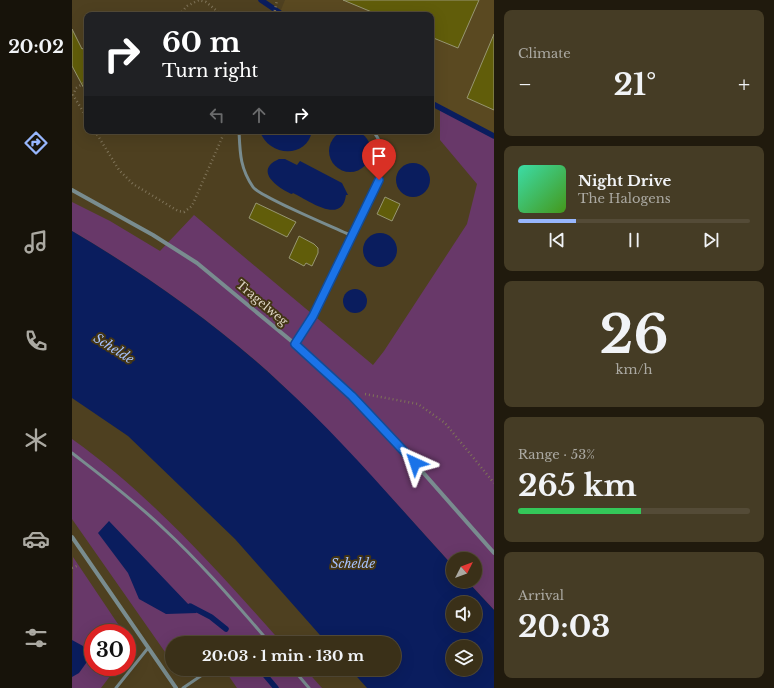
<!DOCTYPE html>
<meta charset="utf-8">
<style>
:root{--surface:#3a3018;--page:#453c25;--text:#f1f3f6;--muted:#aba9a2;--line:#544b37;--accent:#97b6fd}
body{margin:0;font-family:"Libre Baskerville",serif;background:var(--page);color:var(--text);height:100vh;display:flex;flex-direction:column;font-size:15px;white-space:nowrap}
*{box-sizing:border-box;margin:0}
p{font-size:13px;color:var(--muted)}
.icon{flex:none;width:22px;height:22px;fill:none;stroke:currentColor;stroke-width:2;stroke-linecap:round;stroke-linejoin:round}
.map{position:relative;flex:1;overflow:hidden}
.drawer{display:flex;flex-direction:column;gap:10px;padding:10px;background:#201a0d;width:280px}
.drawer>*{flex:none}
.banner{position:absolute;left:12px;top:12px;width:350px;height:122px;border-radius:8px;box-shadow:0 4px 16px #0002,0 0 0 1px var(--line);background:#202124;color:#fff;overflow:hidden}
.needle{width:26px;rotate:48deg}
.controls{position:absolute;left:374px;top:552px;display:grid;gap:8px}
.controls a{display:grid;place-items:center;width:36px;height:36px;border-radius:50%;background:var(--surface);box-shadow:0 4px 16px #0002,0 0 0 1px var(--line);font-size:20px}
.speed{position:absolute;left:12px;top:624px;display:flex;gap:8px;font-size:20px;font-weight:700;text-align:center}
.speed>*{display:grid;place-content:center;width:52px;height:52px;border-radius:50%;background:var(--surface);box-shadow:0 4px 16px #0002,0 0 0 1px var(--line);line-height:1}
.speed .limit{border:6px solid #d22;background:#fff;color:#111}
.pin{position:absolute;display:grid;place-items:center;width:34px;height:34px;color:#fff;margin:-41px -17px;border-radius:50% 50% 50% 0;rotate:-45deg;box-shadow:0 0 4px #0007}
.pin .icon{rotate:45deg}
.me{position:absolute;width:44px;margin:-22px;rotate:318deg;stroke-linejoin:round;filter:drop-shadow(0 0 3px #0008)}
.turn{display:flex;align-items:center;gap:14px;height:84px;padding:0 12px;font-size:18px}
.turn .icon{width:52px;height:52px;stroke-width:2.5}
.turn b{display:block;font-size:28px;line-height:34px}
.lanes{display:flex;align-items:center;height:38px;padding:0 12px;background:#0003;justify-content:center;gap:20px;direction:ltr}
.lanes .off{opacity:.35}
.big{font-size:30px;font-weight:700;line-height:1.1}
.drawer .tile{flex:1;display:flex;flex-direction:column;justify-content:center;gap:6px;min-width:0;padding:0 14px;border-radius:8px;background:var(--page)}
.drawer .dial{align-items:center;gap:0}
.dial b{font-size:52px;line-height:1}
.song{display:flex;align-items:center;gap:12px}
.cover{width:48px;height:48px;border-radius:6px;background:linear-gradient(135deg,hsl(160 70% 55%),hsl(100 70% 35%))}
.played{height:4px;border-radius:2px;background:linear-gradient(90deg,var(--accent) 25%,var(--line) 25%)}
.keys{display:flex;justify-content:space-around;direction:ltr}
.heat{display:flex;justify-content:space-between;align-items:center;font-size:22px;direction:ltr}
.charge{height:6px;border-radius:3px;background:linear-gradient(90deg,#34c759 53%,var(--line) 0)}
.trip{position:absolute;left:93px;top:636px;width:236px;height:40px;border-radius:20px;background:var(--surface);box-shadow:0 4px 16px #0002,0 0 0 1px var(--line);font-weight:700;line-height:40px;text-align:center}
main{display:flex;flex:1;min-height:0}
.menu{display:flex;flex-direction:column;width:72px;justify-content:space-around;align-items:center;background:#17130a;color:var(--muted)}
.menu .icon{width:28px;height:28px}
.menu .on{color:var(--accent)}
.menu b{font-size:18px;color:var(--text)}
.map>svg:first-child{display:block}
</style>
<main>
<nav class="menu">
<b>20:02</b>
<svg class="icon on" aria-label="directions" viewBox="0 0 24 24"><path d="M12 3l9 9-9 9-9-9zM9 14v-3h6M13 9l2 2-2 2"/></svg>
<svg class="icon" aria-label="music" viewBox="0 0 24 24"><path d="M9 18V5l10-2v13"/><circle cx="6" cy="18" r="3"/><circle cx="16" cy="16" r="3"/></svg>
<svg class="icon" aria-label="phone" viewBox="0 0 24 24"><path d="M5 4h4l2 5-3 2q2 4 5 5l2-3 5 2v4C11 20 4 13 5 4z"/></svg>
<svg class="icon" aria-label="climate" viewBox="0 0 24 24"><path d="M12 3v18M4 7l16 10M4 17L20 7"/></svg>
<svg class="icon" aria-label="car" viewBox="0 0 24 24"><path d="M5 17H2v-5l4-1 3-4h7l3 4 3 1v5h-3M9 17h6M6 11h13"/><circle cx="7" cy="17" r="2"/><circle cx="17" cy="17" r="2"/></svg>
<svg class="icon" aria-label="filters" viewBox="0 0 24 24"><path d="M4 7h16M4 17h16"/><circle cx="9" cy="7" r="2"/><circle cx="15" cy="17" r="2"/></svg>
</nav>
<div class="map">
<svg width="422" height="688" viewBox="0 0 422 688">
<rect width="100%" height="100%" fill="#4e4020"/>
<polygon fill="#5a4921" points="213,0 422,0 422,136 359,103 359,15 211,15 208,12"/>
<g fill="#683869">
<path d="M368,108l54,28v474l-27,-29h8v-22h-22v7c-57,-62 -112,-126 -173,-183 -62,-58 -135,-109 -208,-152v-29l38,19 50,30 34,-36 179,150 11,-14 83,-127 10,-40 -37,-44z"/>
<path d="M0,439c79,56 146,132 210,204h-75l-2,-3 -5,3h-28v19l-100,-143z"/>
<polygon points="1,557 52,633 21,633 21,667 45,667 29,688 0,688"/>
<polygon points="152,669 233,669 250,688 165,688"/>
</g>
<g fill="#0a1d5e" fill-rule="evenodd">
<circle cx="278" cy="151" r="21"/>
<path d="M188,131h52c-5,28 -44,26 -52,0z"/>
<path d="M207,159h6l12,6 3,-4 42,22 6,12h-2c-4,31 -38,5 -53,-2l-1,1c-12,-5 -40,-23 -13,-35z"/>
<circle cx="341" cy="180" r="17"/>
<path d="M0,231c73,43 146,94 208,152 62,56 116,121 173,183v15h14l27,29v78h-127l-17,-19h44v-26h-67l-92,-104 -107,-103 -56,-38zM381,603h22v22h-22zM381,647h22v22h-22z"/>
<circle cx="308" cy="250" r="17"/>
<circle cx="283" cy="301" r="12"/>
<polygon points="37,521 118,606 125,613 94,614 67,599 56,573 26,533"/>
<polygon points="0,640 11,646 17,659 7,673 0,677"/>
</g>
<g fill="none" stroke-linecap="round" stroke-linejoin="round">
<g stroke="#0a1d5e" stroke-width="5.5">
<polyline points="189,0 211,15"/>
<polyline points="359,103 422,136"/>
<polyline points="118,606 139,617 154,629"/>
<polyline points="188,669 204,688"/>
</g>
</g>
<g fill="#615d0a" stroke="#979672">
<polygon points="271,0 407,0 386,48 359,37 359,15 307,15"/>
<polygon points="0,29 10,49 15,46 15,94 0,66"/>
<polygon points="422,34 422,110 395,98"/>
<polygon points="313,197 328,204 320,221 305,214"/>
<polygon points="184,203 224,222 215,237 177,218"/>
<polygon points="227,236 242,244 246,248 246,253 240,266 234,263 232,266 217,258"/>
</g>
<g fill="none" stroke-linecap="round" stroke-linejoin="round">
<g stroke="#7f7358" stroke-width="2.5" stroke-dasharray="1 3" stroke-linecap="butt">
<polyline points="107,15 115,6 127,0 134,2 150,15"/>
<polyline points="202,15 205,0"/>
<polyline points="15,81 4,88 1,95 15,118"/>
<polyline points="23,131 47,170 61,184 106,211 112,212 120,206 153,131"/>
<polyline points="293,394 346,404 373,423 422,483"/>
<polyline points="0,568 7,565"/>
<polyline points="171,643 178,637"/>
</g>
<g stroke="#798c8f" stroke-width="3">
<path d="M167,131c1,22 1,37 14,56 7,10 83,41 99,49"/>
<path d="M223,344l18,-28 66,-136c5,-19 7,-33 -6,-49"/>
<path d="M0,453c31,24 63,48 92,76 38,35 72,75 106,114"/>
<polyline points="221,669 237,688"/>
<polyline points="44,688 76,648"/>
<polyline points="111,688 139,669"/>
</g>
<g stroke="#798c8f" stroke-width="4">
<polyline points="0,190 81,235 125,263 223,344 280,396 333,452 422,553"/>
<polyline points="0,537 104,688"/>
</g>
</g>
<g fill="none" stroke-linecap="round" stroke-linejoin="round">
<g stroke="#114b97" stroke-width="10">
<polyline id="route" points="307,180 241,316 223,344 280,396 343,463"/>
</g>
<use href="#route" stroke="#1a73e8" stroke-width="7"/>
</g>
<g text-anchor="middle" stroke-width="4" stroke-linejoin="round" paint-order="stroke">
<g font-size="12" fill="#dbd3c1" stroke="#433515">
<text transform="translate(190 303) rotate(40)" y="4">Tragelweg</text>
</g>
<g font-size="13" font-style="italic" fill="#a6c1fc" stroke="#433515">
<text transform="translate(42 348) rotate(32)" y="5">Schelde</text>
<text x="281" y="568">Schelde</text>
</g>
</g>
</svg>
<div class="controls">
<a><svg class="needle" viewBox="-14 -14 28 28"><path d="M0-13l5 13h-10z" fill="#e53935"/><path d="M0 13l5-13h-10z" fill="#aba9a2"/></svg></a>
<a><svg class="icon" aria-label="sound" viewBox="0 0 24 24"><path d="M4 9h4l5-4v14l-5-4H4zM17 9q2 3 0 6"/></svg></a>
<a><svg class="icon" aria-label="layers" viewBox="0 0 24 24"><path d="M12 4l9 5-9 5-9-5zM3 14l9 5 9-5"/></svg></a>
</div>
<div class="speed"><div class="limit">30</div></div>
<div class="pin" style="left:307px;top:180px;background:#d93025"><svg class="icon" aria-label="arrive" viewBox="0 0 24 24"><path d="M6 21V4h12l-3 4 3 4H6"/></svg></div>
<svg class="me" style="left:343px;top:463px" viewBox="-20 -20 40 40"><path d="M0-17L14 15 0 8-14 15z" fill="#1a73e8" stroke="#fff" stroke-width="4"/></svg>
<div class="trip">20:03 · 1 min · 130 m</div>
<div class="banner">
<div class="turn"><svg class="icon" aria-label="right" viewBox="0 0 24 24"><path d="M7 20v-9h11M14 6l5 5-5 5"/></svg><div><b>60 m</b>Turn right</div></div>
<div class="lanes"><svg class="icon off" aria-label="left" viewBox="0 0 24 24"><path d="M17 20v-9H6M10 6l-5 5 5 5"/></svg><svg class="icon off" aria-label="ahead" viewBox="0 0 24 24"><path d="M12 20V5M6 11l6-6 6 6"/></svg><svg class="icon" aria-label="right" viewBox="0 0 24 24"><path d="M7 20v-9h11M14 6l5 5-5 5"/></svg></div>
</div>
</div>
<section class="drawer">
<div class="tile"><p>Climate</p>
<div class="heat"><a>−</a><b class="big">21°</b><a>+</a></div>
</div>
<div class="tile">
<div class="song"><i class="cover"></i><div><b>Night Drive</b><p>The Halogens</p></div></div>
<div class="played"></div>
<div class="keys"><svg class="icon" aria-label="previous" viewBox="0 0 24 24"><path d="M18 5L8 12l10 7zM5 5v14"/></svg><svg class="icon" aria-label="pause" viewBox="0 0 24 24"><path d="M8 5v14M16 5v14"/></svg><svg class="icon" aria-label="next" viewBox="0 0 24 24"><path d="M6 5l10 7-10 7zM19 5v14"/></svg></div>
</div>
<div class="tile dial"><b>26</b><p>km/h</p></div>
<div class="tile"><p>Range · 53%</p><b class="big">265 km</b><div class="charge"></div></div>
<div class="tile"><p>Arrival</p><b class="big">20:03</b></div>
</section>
</main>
